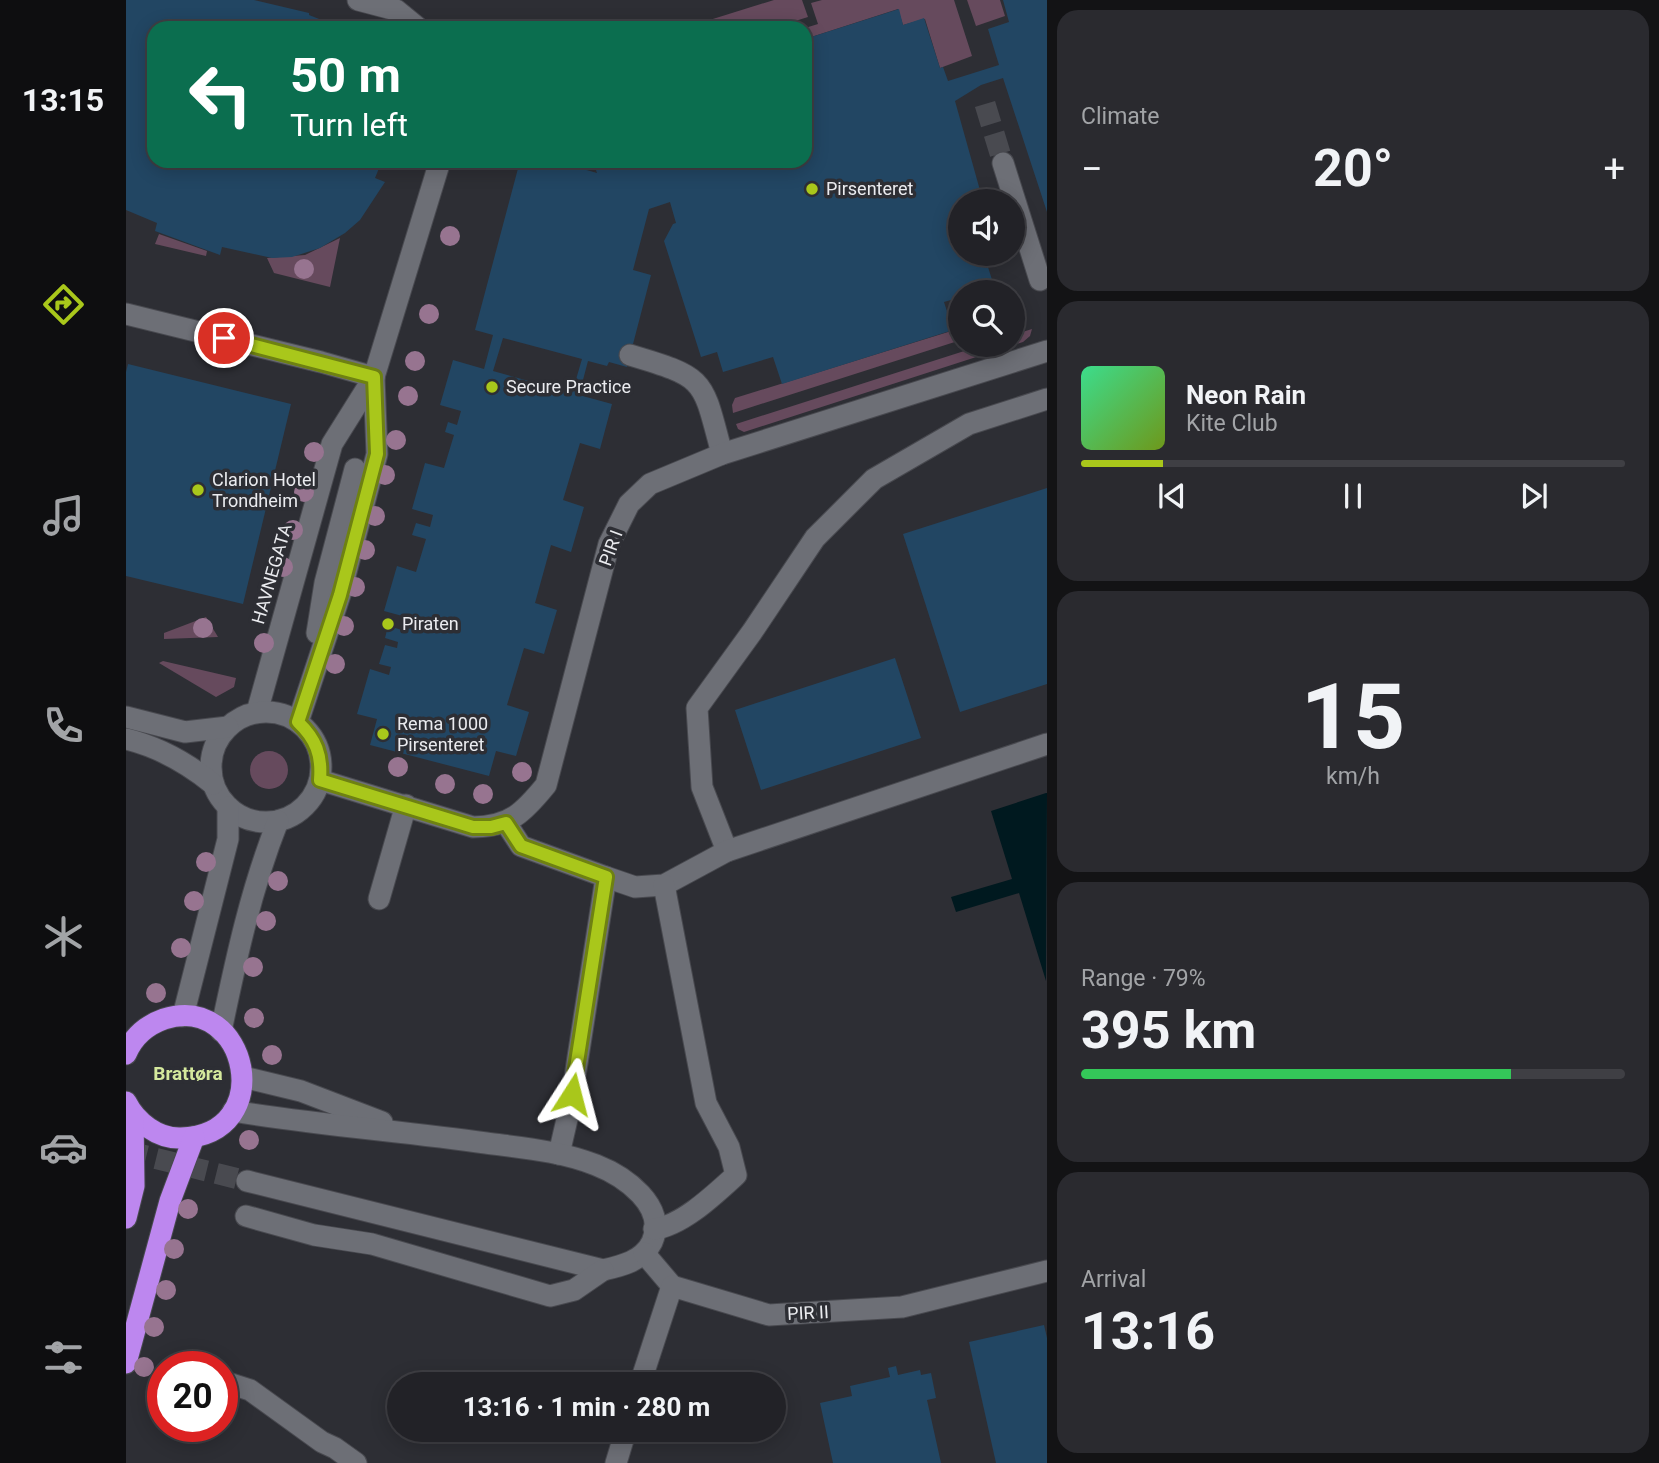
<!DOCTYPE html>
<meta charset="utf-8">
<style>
:root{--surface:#222227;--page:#2a2a2f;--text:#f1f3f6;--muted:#a2a4a7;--line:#3f3f44;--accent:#a9c71b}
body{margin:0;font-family:Roboto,sans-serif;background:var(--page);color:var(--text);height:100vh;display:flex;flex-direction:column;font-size:26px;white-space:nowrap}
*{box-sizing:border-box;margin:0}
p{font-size:23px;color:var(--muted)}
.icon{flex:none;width:38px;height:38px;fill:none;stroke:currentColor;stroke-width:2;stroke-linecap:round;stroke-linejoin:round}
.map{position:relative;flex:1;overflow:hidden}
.panel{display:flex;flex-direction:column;gap:10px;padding:10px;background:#131315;width:612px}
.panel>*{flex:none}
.banner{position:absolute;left:21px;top:21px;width:665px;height:147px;border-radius:21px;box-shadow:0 4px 18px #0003,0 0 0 2px var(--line);background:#0b6e4f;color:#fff;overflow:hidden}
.fabs{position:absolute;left:822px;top:189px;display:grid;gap:14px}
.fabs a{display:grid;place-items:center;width:77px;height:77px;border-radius:50%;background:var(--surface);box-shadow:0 4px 18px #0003,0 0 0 2px var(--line);font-size:35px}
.speed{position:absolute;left:21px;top:1351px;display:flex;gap:14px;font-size:35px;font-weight:700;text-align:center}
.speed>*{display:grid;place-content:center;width:91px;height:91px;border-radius:50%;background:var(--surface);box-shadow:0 4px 18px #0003,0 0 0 2px var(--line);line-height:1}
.speed .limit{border:10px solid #d22;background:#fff;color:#111}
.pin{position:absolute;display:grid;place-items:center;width:60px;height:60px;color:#fff;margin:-30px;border:4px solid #fff;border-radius:50%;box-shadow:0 2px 7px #0007}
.me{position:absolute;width:77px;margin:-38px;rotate:9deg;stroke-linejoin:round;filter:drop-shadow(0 0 5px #0008)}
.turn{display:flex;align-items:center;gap:24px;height:147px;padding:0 28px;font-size:32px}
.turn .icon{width:91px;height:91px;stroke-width:2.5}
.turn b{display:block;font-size:49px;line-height:60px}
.big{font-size:52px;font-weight:700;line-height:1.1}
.panel .card{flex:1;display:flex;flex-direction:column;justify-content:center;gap:10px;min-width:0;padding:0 24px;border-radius:21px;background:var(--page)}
.panel .dial{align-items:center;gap:0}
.dial b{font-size:91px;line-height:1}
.song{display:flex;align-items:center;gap:21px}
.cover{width:84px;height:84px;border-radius:10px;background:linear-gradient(135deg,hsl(150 70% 55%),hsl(80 70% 35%))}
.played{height:7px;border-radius:4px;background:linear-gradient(90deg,var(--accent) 15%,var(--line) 15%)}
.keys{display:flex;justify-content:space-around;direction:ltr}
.heat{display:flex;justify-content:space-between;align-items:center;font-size:38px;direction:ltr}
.charge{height:10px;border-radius:5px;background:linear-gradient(90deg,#34c759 79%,var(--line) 0)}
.trip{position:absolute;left:261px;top:1372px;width:399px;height:70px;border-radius:35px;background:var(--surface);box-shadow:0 4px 18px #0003,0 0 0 2px var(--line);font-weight:700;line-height:70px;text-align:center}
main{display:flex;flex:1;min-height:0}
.tab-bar{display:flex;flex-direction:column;width:126px;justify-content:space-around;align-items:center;background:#0e0e10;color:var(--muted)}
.tab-bar .icon{width:49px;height:49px}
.tab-bar .selected{color:var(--accent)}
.tab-bar b{font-size:32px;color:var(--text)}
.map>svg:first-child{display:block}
</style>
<main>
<nav class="tab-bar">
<b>13:15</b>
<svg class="icon selected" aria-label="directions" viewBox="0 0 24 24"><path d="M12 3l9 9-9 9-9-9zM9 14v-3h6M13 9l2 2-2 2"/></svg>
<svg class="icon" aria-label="music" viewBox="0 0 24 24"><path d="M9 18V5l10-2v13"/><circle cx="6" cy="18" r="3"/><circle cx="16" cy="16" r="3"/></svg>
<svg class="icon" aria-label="phone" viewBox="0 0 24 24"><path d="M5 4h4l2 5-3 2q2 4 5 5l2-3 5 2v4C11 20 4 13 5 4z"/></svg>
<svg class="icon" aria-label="climate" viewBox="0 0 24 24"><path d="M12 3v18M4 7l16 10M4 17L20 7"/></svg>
<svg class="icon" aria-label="car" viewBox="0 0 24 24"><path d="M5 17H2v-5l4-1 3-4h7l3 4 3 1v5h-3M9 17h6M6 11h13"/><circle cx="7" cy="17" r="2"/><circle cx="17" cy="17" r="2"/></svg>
<svg class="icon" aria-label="filters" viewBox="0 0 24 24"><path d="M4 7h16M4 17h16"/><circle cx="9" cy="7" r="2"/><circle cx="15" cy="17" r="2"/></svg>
</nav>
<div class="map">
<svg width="921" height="1463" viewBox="0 0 921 1463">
<rect width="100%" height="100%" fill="#2d2e34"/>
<g fill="#664a5d">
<polygon points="648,0 676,0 682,17 647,28 558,28"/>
<polygon points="696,0 828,0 846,56 814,68 799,19 777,25 772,9 679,39 679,28 692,24 685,3"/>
<polygon points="841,0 874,0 879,16 850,26"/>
<polygon points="33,234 81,251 80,256 29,244"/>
<polygon points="214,238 204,287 148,273 141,258 179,255"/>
<polygon points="835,328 835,340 607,413 606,405 609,398"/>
<polygon points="906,329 904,336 897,342 618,432 612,429 610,424 857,345 887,345 887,335"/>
<polygon points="80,617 92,637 38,639 38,633"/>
<polygon points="37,661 110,678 108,687 90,697 33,663"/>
<circle cx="143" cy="770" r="19"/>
</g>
<polygon fill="#00191f" points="920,793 921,793 920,981 893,893 830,912 825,897 886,879 865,811"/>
<g fill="#224663" fill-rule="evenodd">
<polygon points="0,0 128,0 183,13 183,15 216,28 28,28 28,161 256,161 249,178 259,182 234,220 219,233 194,248 166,257 146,258 96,247 94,255 29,231 31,223 0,210"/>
<path d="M877,0h44v212l-44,-134 -22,7 -26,16 28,100h-22v53h38l2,5 -14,5 7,22 -19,6h-14v5l-17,5 9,28 -171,54 -9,-27 -50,15 -6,-20 -16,5 -37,-116 9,-17 3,-1 -6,-21 -21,7 -16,61 18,5 -24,92 -18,-5 -2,4 -19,-5 -9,34 33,9 -12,45 -20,-6 -17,57 21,7 -13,45 -20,-7 -16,58 22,7 -13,44 -20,-6 -17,57 22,7 -13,44 -20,-5 -7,25 -119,-31 7,-26 -20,-5 13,-45 19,6 2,-8 -12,-3 6,-19 12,3 1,-6 -13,-4 3,-12 14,4 4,-13 -22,-6 13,-45 19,6 10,-33 -14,-4 4,-12 14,4 3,-12 -21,-6 13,-46 19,5 10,-33 -9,-3 3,-10 9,3 4,-14 -21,-6 13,-45 31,9 9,-34 -18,-5 45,-169h35l42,12 -4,-12h212v-122l94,-30 4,16 21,-7 16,50 3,-1 5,14 51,-16 -11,-36 21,-7zM377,338l79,21 -10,34 -79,-22z"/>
<polygon points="2,364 165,404 117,604 0,576 0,372"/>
<polygon points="921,488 921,684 834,712 777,534"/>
<polygon points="769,658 795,738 635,790 609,710"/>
<polygon points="918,1325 921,1338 921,1463 870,1463 843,1342"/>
<polygon points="770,1366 772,1375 794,1370 795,1375 805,1373 810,1398 801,1400 815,1463 707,1463 694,1403 726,1396 724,1386 764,1377 762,1368"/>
</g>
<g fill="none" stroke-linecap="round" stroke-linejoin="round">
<g stroke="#494a50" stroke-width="21" stroke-dasharray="21 10" stroke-linecap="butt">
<polyline points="859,104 877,163"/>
<polyline points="0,1151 121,1181"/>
</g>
<g stroke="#48494f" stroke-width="23">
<g id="minor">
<polyline points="232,0 270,10 292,28"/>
<polyline points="877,163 914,280"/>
<polyline points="0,314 195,362 248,377"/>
<path d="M504,355c77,23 72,23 92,99"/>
<polyline points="191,633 199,583 229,469"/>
<polyline points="131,712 206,444 248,377 314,161"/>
<circle cx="140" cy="767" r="55"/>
<polyline points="0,717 59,732 102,727"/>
<polyline points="172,722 214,595 251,454 248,377"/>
<path d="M0,739c33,8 61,24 87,45"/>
<path d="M194,780l153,47c37,0 51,-15 73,-42l63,-241 20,-40 21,-20 72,-30 325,-103"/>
<polyline points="380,823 395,846 480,877 445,1102 433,1154"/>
<polyline points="601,851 576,787 571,708 626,632 689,538 748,479 843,424 921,399"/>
<polyline points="480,877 509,887 538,885 601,851 921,744"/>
<polyline points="253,899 280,805"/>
<polyline points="57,1016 102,839 102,807"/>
<path d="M95,1031c15,-72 30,-142 57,-210"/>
<polyline points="117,1077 175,1091 256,1122"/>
<path d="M107,1111c84,14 169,20 253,32 37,5 75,8 110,22 28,11 72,41 56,77 -9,19 -31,24 -49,28l-356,-89"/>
<polyline points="120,1216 188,1235 246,1244 424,1296 448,1290 477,1270"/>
<path d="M528,1229c28,-3 61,-35 82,-54l-7,-28 -23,-44 -42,-218"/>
<polyline points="518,1253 546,1286"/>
<polyline points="96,1381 124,1390 196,1442 209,1448 230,1463"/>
<polyline points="514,1384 546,1286 643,1315 776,1307 921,1271"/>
<polyline points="490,1463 500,1430"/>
</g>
</g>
<g stroke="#48494f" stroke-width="23">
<g id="highway">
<path d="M0,1054c7,-17 21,-29 38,-35 84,-27 115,116 17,119 -23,1 -45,-16 -55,-36"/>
<polyline points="0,1218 8,1186 7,1114"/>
<polyline points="0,1363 44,1201 68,1137"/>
</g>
</g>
<use href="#minor" stroke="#6d6f76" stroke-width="21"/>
<use href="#highway" stroke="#bd87ef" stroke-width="21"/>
</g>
<g fill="#977490">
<circle cx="324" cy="236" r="10"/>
<circle cx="178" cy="269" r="10"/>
<circle cx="303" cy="314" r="10"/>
<circle cx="289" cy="361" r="10"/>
<circle cx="282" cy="396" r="10"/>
<circle cx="270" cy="440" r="10"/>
<circle cx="188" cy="452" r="10"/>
<circle cx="259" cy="475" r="10"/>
<circle cx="178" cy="492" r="10"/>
<circle cx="249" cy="516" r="10"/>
<circle cx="167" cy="530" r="10"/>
<circle cx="239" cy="550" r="10"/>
<circle cx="157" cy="567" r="10"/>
<circle cx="229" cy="587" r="10"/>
<circle cx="218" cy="626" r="10"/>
<circle cx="77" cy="628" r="10"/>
<circle cx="138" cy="643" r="10"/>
<circle cx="209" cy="664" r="10"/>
<circle cx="272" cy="767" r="10"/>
<circle cx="396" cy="772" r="10"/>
<circle cx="319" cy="784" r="10"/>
<circle cx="357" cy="794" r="10"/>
<circle cx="80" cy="862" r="10"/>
<circle cx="152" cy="881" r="10"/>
<circle cx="68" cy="901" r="10"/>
<circle cx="140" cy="921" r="10"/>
<circle cx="55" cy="948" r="10"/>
<circle cx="127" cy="967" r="10"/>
<circle cx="30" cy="993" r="10"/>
<circle cx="128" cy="1018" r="10"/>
<circle cx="146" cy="1055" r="10"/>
<circle cx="123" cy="1140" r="10"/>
<circle cx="62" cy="1209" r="10"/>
<circle cx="48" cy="1249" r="10"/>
<circle cx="40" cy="1290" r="10"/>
<circle cx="28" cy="1327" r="10"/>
<circle cx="18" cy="1367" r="10"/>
</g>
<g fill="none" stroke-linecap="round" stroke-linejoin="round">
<g stroke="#6e8112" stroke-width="18">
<path id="route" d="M98,338l150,39 3,77 -37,141 -42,127c18,17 24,33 22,58l153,47h18l15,-4 15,23 85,31 -34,217"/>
</g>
<use href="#route" stroke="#a9c71b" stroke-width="12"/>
</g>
<g fill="#a9c71b" stroke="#2d2e34" stroke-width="2.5">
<circle cx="686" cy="189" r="7"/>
<circle cx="366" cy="387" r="7"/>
<circle cx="72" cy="490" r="7"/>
<circle cx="262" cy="624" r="7"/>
<circle cx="257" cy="734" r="7"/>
</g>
<g text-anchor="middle" stroke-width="7" stroke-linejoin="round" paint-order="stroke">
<g font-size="18" fill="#eaebef" stroke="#2d2e34" text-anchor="start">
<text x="700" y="195">Pirsenteret</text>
<text x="380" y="393">Secure Practice</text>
<text x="86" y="486">Clarion Hotel<tspan x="86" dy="21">Trondheim</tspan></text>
<text x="276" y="630">Piraten</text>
<text x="271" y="730">Rema 1000<tspan x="271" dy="21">Pirsenteret</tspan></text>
</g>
<g font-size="18" fill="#eaebef" stroke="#2d2e34">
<text transform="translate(485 548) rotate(-70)" y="6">PIR I</text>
<text transform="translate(146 574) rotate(-74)" y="6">HAVNEGATA</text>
<text transform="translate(682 1313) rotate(-3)" y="6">PIR II</text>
</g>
<g font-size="19" font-weight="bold" fill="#d5e99d" stroke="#2d2e34">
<text x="62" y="1080">Brattøra</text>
</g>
</g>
</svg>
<div class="fabs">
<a><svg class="icon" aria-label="sound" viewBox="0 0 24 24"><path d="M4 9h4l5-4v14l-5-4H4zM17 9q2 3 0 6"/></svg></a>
<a><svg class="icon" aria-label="search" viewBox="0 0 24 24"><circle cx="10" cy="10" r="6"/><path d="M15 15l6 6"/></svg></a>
</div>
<div class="speed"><div class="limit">20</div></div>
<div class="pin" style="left:98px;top:338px;background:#d93025"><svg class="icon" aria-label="arrive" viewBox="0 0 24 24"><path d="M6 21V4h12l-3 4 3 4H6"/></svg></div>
<svg class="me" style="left:446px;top:1094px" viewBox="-20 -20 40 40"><path d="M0-17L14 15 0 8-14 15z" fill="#a9c71b" stroke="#fff" stroke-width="4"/></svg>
<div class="trip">13:16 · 1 min · 280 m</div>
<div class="banner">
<div class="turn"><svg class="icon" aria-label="left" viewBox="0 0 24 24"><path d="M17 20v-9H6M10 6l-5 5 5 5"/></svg><div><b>50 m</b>Turn left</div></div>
</div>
</div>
<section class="panel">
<div class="card"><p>Climate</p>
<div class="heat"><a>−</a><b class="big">20°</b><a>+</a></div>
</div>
<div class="card">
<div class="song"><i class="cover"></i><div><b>Neon Rain</b><p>Kite Club</p></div></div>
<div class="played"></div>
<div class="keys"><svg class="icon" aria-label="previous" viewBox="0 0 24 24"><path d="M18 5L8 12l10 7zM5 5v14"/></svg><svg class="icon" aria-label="pause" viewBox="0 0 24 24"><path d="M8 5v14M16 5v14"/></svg><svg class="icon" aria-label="next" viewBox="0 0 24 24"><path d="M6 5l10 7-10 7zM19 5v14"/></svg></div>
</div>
<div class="card dial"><b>15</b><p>km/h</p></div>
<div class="card"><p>Range · 79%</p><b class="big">395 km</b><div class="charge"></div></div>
<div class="card"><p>Arrival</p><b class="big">13:16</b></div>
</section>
</main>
